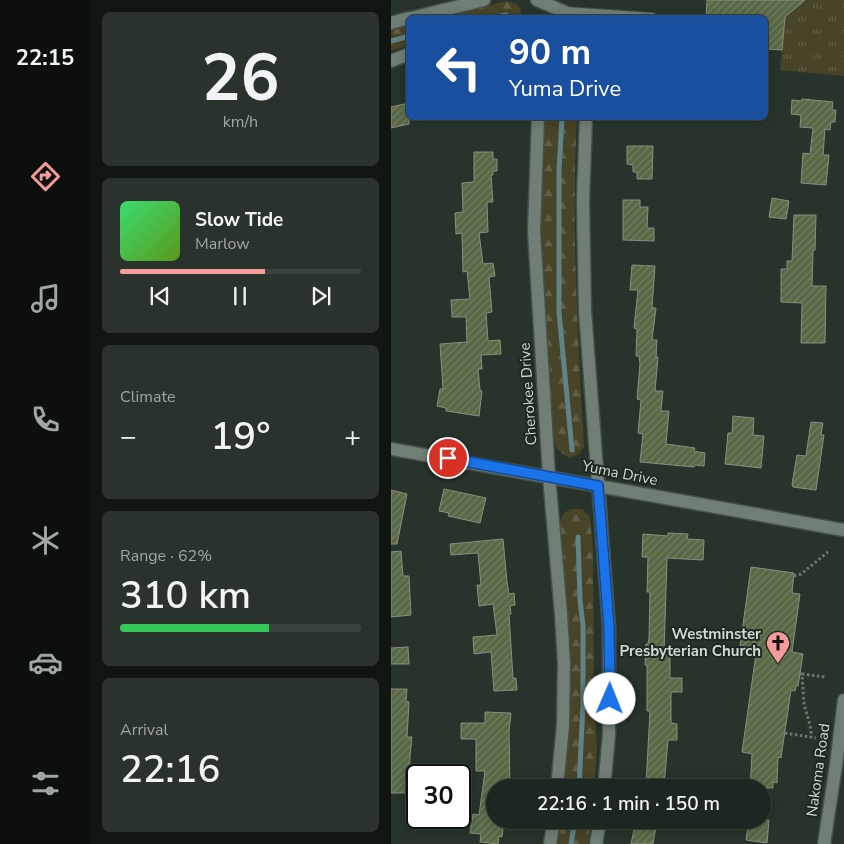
<!DOCTYPE html>
<meta charset="utf-8">
<style>
:root{--surface:#1d2620;--page:#2a322d;--text:#f1f3f6;--muted:#a0a5a5;--line:#3b433e;--accent:#f59b99}
body{margin:0;font-family:"Nunito Sans",sans-serif;background:var(--page);color:var(--text);height:100vh;display:flex;flex-direction:column;font-size:19px;white-space:nowrap}
*{box-sizing:border-box;margin:0}
p{font-size:16px;color:var(--muted)}
.icon{flex:none;width:28px;height:28px;fill:none;stroke:currentColor;stroke-width:2;stroke-linecap:round;stroke-linejoin:round}
.map{position:relative;flex:1;overflow:hidden}
.drawer{display:flex;flex-direction:column;gap:12px;padding:12px;background:#101512;width:301px}
.drawer>*{flex:none}
.guide{position:absolute;left:15px;top:15px;width:362px;height:105px;border-radius:8px;box-shadow:0 2px 12px #0003,0 0 0 1px var(--line);background:#1a4fa0;color:#fff;overflow:hidden}
.speed{position:absolute;left:15px;top:764px;display:flex;gap:10px;font-size:25px;font-weight:700;text-align:center}
.speed>*{display:grid;place-content:center;width:65px;height:65px;border-radius:50%;background:var(--surface);box-shadow:0 2px 12px #0003,0 0 0 1px var(--line);line-height:1}
.speed .limit{border:2px solid #111;border-radius:8px;background:#fff;color:#111}
.pin{position:absolute;display:grid;place-items:center;width:42px;height:42px;color:#fff;margin:-21px;border:2px solid #fff;border-radius:50%;box-shadow:0 1px 5px #0007}
.me{position:absolute;width:55px;margin:-28px;rotate:1deg;stroke-linejoin:round;filter:drop-shadow(0 0 4px #0008)}
.turn{display:flex;align-items:center;gap:18px;height:105px;padding:0 20px;font-size:22px}
.turn .icon{width:65px;height:65px;stroke-width:2.5}
.turn b{display:block;font-size:35px;line-height:42px}
.big{font-size:38px;font-weight:600;line-height:1.1}
.drawer .tile{flex:1;display:flex;flex-direction:column;justify-content:center;gap:8px;min-width:0;padding:0 18px;border-radius:8px;background:var(--page)}
.drawer .dial{align-items:center;gap:0}
.dial b{font-size:65px;line-height:1}
.song{display:flex;align-items:center;gap:15px}
.cover{width:60px;height:60px;border-radius:8px;background:linear-gradient(135deg,hsl(140 70% 55%),hsl(90 70% 35%))}
.played{height:5px;border-radius:2px;background:linear-gradient(90deg,var(--accent) 60%,var(--line) 60%)}
.keys{display:flex;justify-content:space-around;direction:ltr}
.heat{display:flex;justify-content:space-between;align-items:center;font-size:28px;direction:ltr}
.charge{height:8px;border-radius:4px;background:linear-gradient(90deg,#34c759 62%,var(--line) 0)}
.trip{position:absolute;left:95px;top:779px;width:285px;height:50px;border-radius:25px;background:var(--surface);box-shadow:0 2px 12px #0003,0 0 0 1px var(--line);font-weight:600;line-height:50px;text-align:center}
main{display:flex;flex:1;min-height:0}
.menu{display:flex;flex-direction:column;width:90px;justify-content:space-around;align-items:center;background:#0c0f0d;color:var(--muted)}
.menu .icon{width:35px;height:35px}
.menu .active{color:var(--accent)}
.menu b{font-size:22px;color:var(--text)}
.map>svg:first-child{display:block}
</style>
<main>
<nav class="menu">
<b>22:15</b>
<svg class="icon active" aria-label="directions" viewBox="0 0 24 24"><path d="M12 3l9 9-9 9-9-9zM9 14v-3h6M13 9l2 2-2 2"/></svg>
<svg class="icon" aria-label="music" viewBox="0 0 24 24"><path d="M9 18V5l10-2v13"/><circle cx="6" cy="18" r="3"/><circle cx="16" cy="16" r="3"/></svg>
<svg class="icon" aria-label="phone" viewBox="0 0 24 24"><path d="M5 4h4l2 5-3 2q2 4 5 5l2-3 5 2v4C11 20 4 13 5 4z"/></svg>
<svg class="icon" aria-label="climate" viewBox="0 0 24 24"><path d="M12 3v18M4 7l16 10M4 17L20 7"/></svg>
<svg class="icon" aria-label="car" viewBox="0 0 24 24"><path d="M5 17H2v-5l4-1 3-4h7l3 4 3 1v5h-3M9 17h6M6 11h13"/><circle cx="7" cy="17" r="2"/><circle cx="17" cy="17" r="2"/></svg>
<svg class="icon" aria-label="filters" viewBox="0 0 24 24"><path d="M4 7h16M4 17h16"/><circle cx="9" cy="7" r="2"/><circle cx="15" cy="17" r="2"/></svg>
</nav>
<section class="drawer">
<div class="tile dial"><b>26</b><p>km/h</p></div>
<div class="tile">
<div class="song"><i class="cover"></i><div><b>Slow Tide</b><p>Marlow</p></div></div>
<div class="played"></div>
<div class="keys"><svg class="icon" aria-label="previous" viewBox="0 0 24 24"><path d="M18 5L8 12l10 7zM5 5v14"/></svg><svg class="icon" aria-label="pause" viewBox="0 0 24 24"><path d="M8 5v14M16 5v14"/></svg><svg class="icon" aria-label="next" viewBox="0 0 24 24"><path d="M6 5l10 7-10 7zM19 5v14"/></svg></div>
</div>
<div class="tile"><p>Climate</p>
<div class="heat"><a>−</a><b class="big">19°</b><a>+</a></div>
</div>
<div class="tile"><p>Range · 62%</p><b class="big">310 km</b><div class="charge"></div></div>
<div class="tile"><p>Arrival</p><b class="big">22:16</b></div>
</section>
<div class="map">
<svg width="453" height="844" viewBox="0 0 453 844">
<defs>
<pattern id="forest-firs" width="22" height="20" patternUnits="userSpaceOnUse" patternTransform="scale(1.25)"><rect width="22" height="20" fill="#484427"/><path d="M5 1l3.5 6h-7zM16 11l3.5 6h-7z" fill="#615e45"/></pattern>
<pattern id="park-tufts" width="24" height="20" patternUnits="userSpaceOnUse" patternTransform="scale(1.25)"><rect width="24" height="20" fill="#484427"/><path d="M3 7l-1-3M5 7V3M7 7l1-3M15 17l-1-3M17 17v-4M19 17l1-3" fill="none" stroke="#615e45"/></pattern>
<pattern id="building-hatch" width="6" height="6" patternUnits="userSpaceOnUse" patternTransform="scale(1.25)"><rect width="6" height="6" fill="#596946"/><path d="M-1 1l2-2M0 6l6-6M5 7l2-2" fill="none" stroke="#707e60"/></pattern>
</defs>
<rect width="100%" height="100%" fill="#27332b"/>
<g fill="url(#forest-firs)">
<polygon points="116,1 126,4 130,10 129,17 52,17"/>
<polygon points="17,26 17,45 0,51 0,30"/>
<path d="M154,118h32c-6,109 1,219 7,329l-5,7 -9,4c-11,-5 -16,-11 -17,-22l-11,-161 -1,-56z"/>
<polygon points="180,509 191,509 199,517 202,550 203,681 206,749 203,787 172,787 168,523 173,513"/>
<polygon points="168,820 200,820 197,844 164,844"/>
</g>
<polygon fill="url(#park-tufts)" points="414,0 453,0 453,76 389,70 394,17"/>
<g fill="none" stroke-linecap="round" stroke-linejoin="round">
<g stroke="#5e8488" stroke-width="5">
<polyline points="100,18 115,15"/>
<polyline points="0,41 18,36"/>
<polyline points="171,118 168,170 168,312 181,450"/>
<polyline points="187,537 189,600 192,626 192,703 188,788"/>
<polyline points="180,844 184,820"/>
</g>
</g>
<g fill="url(#building-hatch)" stroke="#888f81">
<polygon points="316,0 414,0 394,17 391,50 375,49 375,18 315,18"/>
<polygon points="411,99 442,102 441,110 445,110 444,122 440,122 439,130 434,129 432,155 438,155 435,185 410,183 412,153 419,154 422,128 409,127 410,115 400,114 401,100 411,101"/>
<polygon points="18,103 18,124 0,128 0,107"/>
<polygon points="236,146 262,146 261,179 246,179 246,172 242,172 242,165 236,164"/>
<polygon points="83,152 102,152 102,159 106,159 106,171 102,171 102,175 100,175 102,202 96,202 97,232 88,233 92,264 102,263 104,276 98,277 101,312 95,313 97,341 109,340 110,354 90,355 91,369 87,369 89,390 91,391 88,416 55,411 55,408 46,406 49,389 52,389 49,344 76,342 75,317 61,317 60,300 79,299 76,271 72,272 71,233 65,234 64,213 72,212 71,183 83,182"/>
<polygon points="381,198 398,201 395,219 378,217"/>
<polygon points="232,200 249,200 249,207 257,207 256,228 263,228 263,241 232,240"/>
<polygon points="403,215 425,215 424,250 422,250 421,286 435,286 434,343 410,343 411,303 390,302 390,269 396,269 396,261 401,261"/>
<polygon points="241,265 264,266 261,308 265,308 261,340 266,340 265,357 267,357 264,391 272,391 270,411 278,411 275,444 304,448 303,451 314,453 313,466 304,465 303,467 249,462 252,434 247,433 250,400 246,399 249,364 248,356 245,356 246,329 243,328 247,290 239,290"/>
<polygon points="342,416 363,418 362,435 373,436 370,468 334,464 337,433 341,433"/>
<polygon points="420,422 432,423 430,435 433,435 425,490 402,487 401,484 406,455 415,456"/>
<polygon points="53,489 95,498 89,523 57,516 58,513 48,511"/>
<polygon points="0,490 16,494 6,544 0,544"/>
<polygon points="277,533 297,534 296,539 313,540 312,560 276,558 273,653 279,653 279,678 291,678 291,692 280,692 280,723 286,724 286,740 277,740 273,786 255,785 259,711 256,711 256,665 254,665 255,644 257,644 258,638 259,592 256,592 257,557 251,557 252,534 277,536"/>
<polygon points="112,539 116,582 118,594 123,593 124,605 119,606 120,614 118,614 122,678 125,678 126,690 103,691 100,652 83,654 82,637 106,635 102,604 88,606 86,585 90,585 87,553 60,555 59,544"/>
<polygon points="10,551 12,576 18,576 20,615 0,617 0,552"/>
<polygon points="360,567 403,573 401,593 409,594 401,652 412,654 407,686 405,686 404,691 400,690 390,758 387,757 386,783 382,782 382,788 359,788 361,754 351,752 366,647 349,646"/>
<polygon points="17,647 18,664 0,664 0,648"/>
<polygon points="0,689 16,689 15,701 18,702 16,737 21,737 19,756 18,793 0,793"/>
<polygon points="94,712 120,713 118,732 119,788 104,788 104,820 113,820 111,837 108,836 107,844 89,842 90,834 79,833 82,814 88,815 94,771 85,771 85,739 70,739 70,723 94,723"/>
<polygon points="245,820 266,820 262,844 240,844"/>
<polygon points="358,820 378,820 376,843 355,840"/>
</g>
<g fill="none" stroke-linecap="round" stroke-linejoin="round">
<g stroke="#455049" stroke-width="12">
<polyline id="service" points="174,12 261,18"/>
</g>
<g stroke="#455049" stroke-width="15">
<g id="minor">
<polyline points="146,0 174,12"/>
<polyline points="20,18 93,0"/>
<polyline points="0,23 18,18"/>
<polyline points="0,61 18,54"/>
<polyline points="147,118 143,231 158,476 170,614 173,663 172,725 166,788"/>
<polyline points="195,118 192,201 194,311 218,627 218,735 213,788"/>
<polyline points="159,844 163,820"/>
<polyline points="205,844 209,820"/>
</g>
</g>
<g stroke="#455049" stroke-width="15">
<polyline id="tertiary" points="0,449 453,530"/>
</g>
<g stroke="#455049" stroke-width="15">
<polyline id="secondary" points="433,844 445,765 453,700"/>
</g>
<g stroke="#6c766f" stroke-width="3" stroke-dasharray="2.5 2.5" stroke-linecap="butt">
<polyline points="403,576 410,574 437,552"/>
<polyline points="409,674 411,674 413,704 420,729 420,737"/>
<polyline points="411,674 434,677"/>
<polyline points="394,733 425,738"/>
</g>
<use href="#service" stroke="#707e75" stroke-width="10"/>
<use href="#minor" stroke="#707e75" stroke-width="12"/>
<use href="#tertiary" stroke="#707e75" stroke-width="12"/>
<use href="#secondary" stroke="#707e75" stroke-width="12"/>
</g>
<g fill="none" stroke-linecap="round" stroke-linejoin="round">
<g stroke="#114b97" stroke-width="12">
<polyline id="route" points="57,458 207,486 218,627 219,699"/>
</g>
<use href="#route" stroke="#1a73e8" stroke-width="9"/>
</g>
<defs>
<g id="church-pin" transform="scale(1.25)"><path d="M0 17L-7.5 6A9.5 9.5 0 1 1 7.5 6Z" fill="#f59b99" stroke="#1d2921"/><path d="M-1.2-6h2.4v3.5h3.3v2.4h-3.3V6h-2.4V-.1h-3.3v-2.4h3.3Z" fill="#111"/></g>
</defs>
<g fill-rule="evenodd">
<use href="#church-pin" x="387" y="643"/>
</g>
<g text-anchor="middle" stroke-width="4" stroke-linejoin="round" paint-order="stroke">
<g font-size="15" fill="#d1d9d3" stroke="#1d2921">
<text transform="translate(137 394) rotate(-94)" y="5">Cherokee Drive</text>
<text transform="translate(229 473) rotate(11)" y="5">Yuma Drive</text>
<text transform="translate(427 770) rotate(-82)" y="5">Nakoma Road</text>
</g>
<g font-size="15" font-weight="bold" fill="#d1d9d3" stroke="#1d2921" text-anchor="end">
<text x="370" y="639">Westminster<tspan x="370" dy="17">Presbyterian Church</tspan></text>
</g>
</g>
</svg>
<div class="speed"><div class="limit">30</div></div>
<div class="pin" style="left:57px;top:458px;background:#d93025"><svg class="icon" aria-label="arrive" viewBox="0 0 24 24"><path d="M6 21V4h12l-3 4 3 4H6"/></svg></div>
<svg class="me" style="left:219px;top:699px" viewBox="-20 -20 40 40"><circle r="19" fill="#fff"/><path d="M0-13L10 11 0 6-10 11z" fill="#1a73e8"/></svg>
<div class="trip">22:16 · 1 min · 150 m</div>
<div class="guide">
<div class="turn"><svg class="icon" aria-label="left" viewBox="0 0 24 24"><path d="M17 20v-9H6M10 6l-5 5 5 5"/></svg><div><b>90 m</b>Yuma Drive</div></div>
</div>
</div>
</main>
